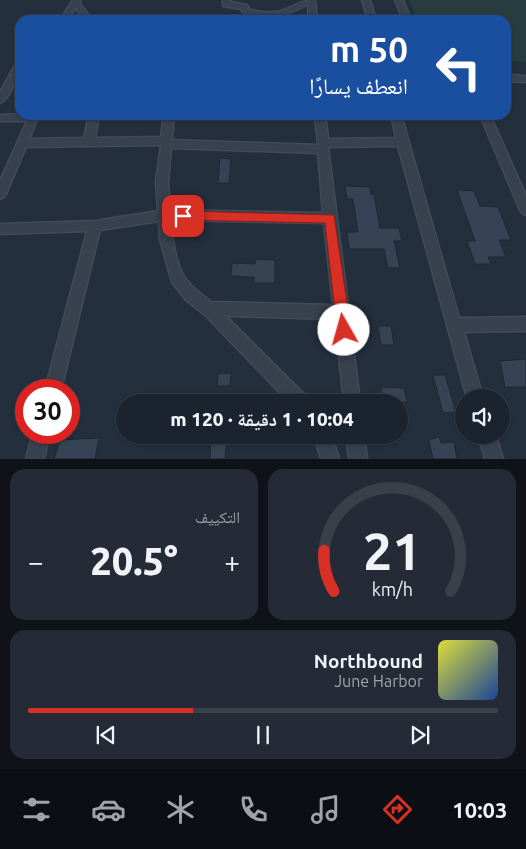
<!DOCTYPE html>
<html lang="ar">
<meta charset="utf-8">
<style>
:root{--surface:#1b232e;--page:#242b36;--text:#f1f3f6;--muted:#a0a4aa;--line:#39404a;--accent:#d93025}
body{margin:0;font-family:Ubuntu,"Noto Naskh Arabic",sans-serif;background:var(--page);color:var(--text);direction:rtl;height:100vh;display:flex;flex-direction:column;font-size:19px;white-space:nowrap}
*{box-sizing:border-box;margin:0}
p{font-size:16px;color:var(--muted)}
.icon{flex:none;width:28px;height:28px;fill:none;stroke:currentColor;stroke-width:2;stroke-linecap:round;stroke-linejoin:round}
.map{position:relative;height:459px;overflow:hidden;direction:ltr}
.details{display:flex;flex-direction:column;gap:10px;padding:10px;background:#0f1319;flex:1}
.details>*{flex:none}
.guide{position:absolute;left:15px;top:15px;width:496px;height:105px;border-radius:15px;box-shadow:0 1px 4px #0004,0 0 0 1px var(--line);direction:rtl;background:#1a4fa0;color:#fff;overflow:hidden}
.fabs{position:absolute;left:455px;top:389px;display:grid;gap:10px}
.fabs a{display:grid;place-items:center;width:55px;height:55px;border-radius:50%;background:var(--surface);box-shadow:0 1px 4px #0004,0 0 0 1px var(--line);font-size:25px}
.speed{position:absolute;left:15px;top:379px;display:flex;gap:10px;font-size:25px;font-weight:700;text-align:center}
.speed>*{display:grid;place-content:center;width:65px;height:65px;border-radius:50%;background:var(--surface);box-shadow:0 1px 4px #0004,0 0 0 1px var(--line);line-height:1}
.speed .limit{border:8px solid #d22;background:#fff;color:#111}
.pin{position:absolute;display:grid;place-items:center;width:42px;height:42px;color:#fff;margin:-21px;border-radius:10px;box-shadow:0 2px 8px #0006}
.me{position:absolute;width:55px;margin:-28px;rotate:353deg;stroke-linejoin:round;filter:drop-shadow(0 0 4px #0008)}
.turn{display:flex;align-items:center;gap:18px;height:105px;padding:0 20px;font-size:22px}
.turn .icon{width:65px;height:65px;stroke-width:2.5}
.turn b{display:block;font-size:35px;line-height:42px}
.big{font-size:38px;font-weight:800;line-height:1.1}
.details .card{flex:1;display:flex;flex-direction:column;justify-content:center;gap:8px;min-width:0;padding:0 18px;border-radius:15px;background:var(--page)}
.details .dial{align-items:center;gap:0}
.dial svg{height:130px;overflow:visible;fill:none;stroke:var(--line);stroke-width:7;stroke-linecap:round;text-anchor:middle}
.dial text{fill:var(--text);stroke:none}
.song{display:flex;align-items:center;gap:15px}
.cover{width:60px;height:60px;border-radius:8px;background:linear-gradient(135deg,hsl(60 70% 55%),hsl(220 70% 35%))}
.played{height:5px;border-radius:2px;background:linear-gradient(90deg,var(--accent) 35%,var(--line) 35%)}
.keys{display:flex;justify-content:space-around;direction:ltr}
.heat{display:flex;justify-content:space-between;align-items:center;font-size:28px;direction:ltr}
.details .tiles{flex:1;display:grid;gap:10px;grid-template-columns:1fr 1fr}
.card:last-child{grid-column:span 2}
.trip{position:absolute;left:116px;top:394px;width:292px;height:50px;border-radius:25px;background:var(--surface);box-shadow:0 1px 4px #0004,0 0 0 1px var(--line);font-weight:800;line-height:50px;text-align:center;direction:rtl}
.dock{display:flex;height:80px;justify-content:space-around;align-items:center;background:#0b0e12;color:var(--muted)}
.dock .icon{width:35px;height:35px}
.dock .current{color:var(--accent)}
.dock b{font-size:22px;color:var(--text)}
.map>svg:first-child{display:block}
</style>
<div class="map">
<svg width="526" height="459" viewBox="0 0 526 459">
<rect width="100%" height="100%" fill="#242f3e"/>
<polygon fill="#263c3f" points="409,0 526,0 526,62 506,60 506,20 417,20"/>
<g fill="#364354" stroke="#1f2835">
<polygon points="220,158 231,159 229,183 218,183"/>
<polygon points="345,186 370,187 371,195 374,195 380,228 399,228 402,241 394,241 400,268 388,268 384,249 349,249 347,232 358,232 353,199 347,199"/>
<polygon points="457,190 474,191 480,206 498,207 511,240 499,240 506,257 488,257 491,264 475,264 467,241 475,241"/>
<polygon points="256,259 275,260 275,283 254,283 254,277 231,276 232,263 255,264"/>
<polygon points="378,326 391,326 394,345 381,345"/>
<polygon points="526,359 526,387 505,387 500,361"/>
<polygon points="231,373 230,386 217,386 218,374"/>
<polygon points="433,375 445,375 456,412 443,413"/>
<polygon points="381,387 404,388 407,402 383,402"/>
<polygon points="211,435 229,435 229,446 226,446 225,459 210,459"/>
<polygon points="439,437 441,443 454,442 457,459 433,459 429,440"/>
<polygon points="99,438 95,459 54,459 60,440"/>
</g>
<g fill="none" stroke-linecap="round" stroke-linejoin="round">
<g stroke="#414a57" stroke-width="3">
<g id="street">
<polygon points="73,0 81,0 79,3 93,20 85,20 75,8 68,20 60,20"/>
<path d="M223,0h8l-1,2 17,3 3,5c10,2 21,4 31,1 13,-4 20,-11 34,-11l2,20h-8l-1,-16c-21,12 -40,15 -64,10l-3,-5 -18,-3z"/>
<polygon points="362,0 370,0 376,20 368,20"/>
<polygon points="395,0 403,0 411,20 403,20"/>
<path d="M20,61c0,11 -10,38 -20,42v-11l16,-28z"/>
<polygon points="506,75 526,76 526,82 506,81"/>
<path d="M20,114l19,1 -10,24 55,-1 5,-23h10l-4,23 66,-1 3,-22h10l-2,25 146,5 -3,-30h10l3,24 68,-1 -5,-23h10l58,203 67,-1v14l-62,1 19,66h-16l-69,-252 -70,1 32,255h-16l-9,-83 -109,-3 80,80 2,6h-19l-85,-88 -18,-14 -14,-18 -12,-43 -1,-18 -59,9 -39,160h-16l42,-159 -87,3v-10l95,-3 63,-10 -2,-29 5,-37 -135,2 -20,47 -2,3 -4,2v-18l27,-60h-27v-6zM171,148l147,5 5,60 -153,-3 -2,-28zM171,220l153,3 9,82 -122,-3c-10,-8 -22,-16 -28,-27 -8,-16 -11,-38 -12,-55z"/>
<polygon points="480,115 490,115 526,196 526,215 522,213 520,210"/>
<polygon points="33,432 50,432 44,459 26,459"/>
<polygon points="314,435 332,435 339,459 321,459"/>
<polygon points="346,435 364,435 367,459 349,459"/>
<polygon points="478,435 496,435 503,459 485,459"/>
</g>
</g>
<use href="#street" fill="#38414e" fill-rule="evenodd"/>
</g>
<polygon fill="#d93025" stroke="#8d1f18" points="183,211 334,215 351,330 349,335 344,337 339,335 337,330 325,223 183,220 178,216"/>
</svg>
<div class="fabs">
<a><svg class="icon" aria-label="sound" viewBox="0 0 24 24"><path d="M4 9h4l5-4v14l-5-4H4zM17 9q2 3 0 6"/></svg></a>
</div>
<div class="speed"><div class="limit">30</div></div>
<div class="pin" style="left:183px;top:216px;background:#d93025"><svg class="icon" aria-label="arrive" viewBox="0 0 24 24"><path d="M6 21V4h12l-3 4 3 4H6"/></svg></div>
<svg class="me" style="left:344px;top:330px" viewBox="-20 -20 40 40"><circle r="19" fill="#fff"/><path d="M0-13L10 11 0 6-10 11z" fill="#d93025"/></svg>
<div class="trip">10:04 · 1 دقيقة · 120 m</div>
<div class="guide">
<div class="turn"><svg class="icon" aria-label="left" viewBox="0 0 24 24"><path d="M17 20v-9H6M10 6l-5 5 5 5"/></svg><div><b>50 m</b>انعطف يسارًا</div></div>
</div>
</div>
<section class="details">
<div class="tiles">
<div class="card dial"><svg viewBox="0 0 100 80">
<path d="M14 69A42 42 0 1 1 86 69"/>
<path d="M14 69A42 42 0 0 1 8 44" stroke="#d93025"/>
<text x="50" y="56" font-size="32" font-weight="700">21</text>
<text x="50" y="72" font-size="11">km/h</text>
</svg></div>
<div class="card"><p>التكييف</p>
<div class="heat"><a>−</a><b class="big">20.5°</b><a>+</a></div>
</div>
<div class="card">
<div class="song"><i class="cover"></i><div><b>Northbound</b><p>June Harbor</p></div></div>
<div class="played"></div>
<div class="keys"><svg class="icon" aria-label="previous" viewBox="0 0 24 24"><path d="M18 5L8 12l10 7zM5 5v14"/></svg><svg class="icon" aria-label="pause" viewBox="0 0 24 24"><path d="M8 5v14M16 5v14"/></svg><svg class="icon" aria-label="next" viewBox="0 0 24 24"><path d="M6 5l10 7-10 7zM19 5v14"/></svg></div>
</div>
</div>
</section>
<nav class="dock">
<b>10:03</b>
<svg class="icon current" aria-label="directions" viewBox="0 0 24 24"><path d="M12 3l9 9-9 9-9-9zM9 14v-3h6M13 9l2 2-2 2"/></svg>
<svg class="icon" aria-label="music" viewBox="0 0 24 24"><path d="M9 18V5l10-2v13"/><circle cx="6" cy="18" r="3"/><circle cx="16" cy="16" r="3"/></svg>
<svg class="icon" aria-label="phone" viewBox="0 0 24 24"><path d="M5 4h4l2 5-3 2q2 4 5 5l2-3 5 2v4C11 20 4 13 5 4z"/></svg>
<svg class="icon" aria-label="climate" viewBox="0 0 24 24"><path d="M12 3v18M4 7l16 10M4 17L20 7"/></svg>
<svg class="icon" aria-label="car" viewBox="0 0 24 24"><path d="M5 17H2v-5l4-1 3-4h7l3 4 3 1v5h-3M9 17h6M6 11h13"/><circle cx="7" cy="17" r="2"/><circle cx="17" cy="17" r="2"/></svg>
<svg class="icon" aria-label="filters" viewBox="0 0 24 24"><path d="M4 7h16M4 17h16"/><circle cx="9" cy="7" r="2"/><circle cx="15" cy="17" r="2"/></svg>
</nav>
